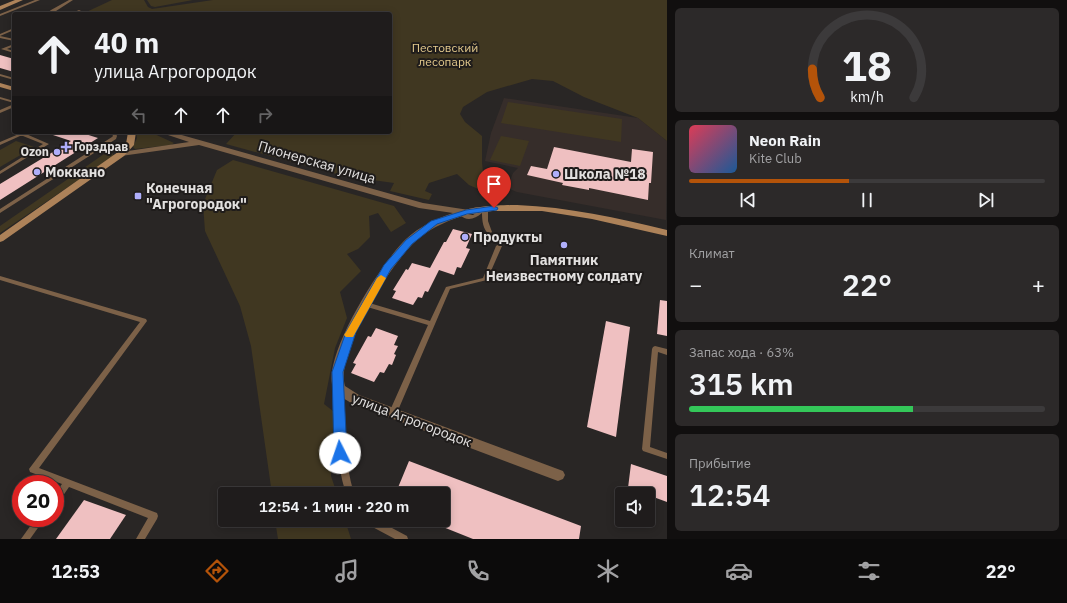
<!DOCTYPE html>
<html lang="ru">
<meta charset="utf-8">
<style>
:root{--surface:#1f1c1c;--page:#2c2929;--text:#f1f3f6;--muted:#a1a1a3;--line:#3c3a3b;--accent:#b45309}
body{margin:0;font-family:"IBM Plex Sans",sans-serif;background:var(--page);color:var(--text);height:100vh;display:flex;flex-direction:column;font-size:15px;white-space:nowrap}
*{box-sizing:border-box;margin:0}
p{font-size:13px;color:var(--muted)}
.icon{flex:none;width:22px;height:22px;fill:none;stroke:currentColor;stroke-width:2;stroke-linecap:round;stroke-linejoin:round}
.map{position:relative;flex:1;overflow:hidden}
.details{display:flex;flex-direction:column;gap:8px;padding:8px;background:#110f0f;width:400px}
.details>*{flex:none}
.top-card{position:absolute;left:12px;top:12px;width:380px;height:122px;border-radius:4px;box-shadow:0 2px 10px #0003,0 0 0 1px var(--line);background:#1f1c1c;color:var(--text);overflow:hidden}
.controls{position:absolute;left:615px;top:487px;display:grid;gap:8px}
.controls a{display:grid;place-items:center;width:40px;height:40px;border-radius:4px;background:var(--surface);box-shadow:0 2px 10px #0003,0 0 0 1px var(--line);font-size:20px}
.speed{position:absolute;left:12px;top:475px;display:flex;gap:8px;font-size:20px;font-weight:700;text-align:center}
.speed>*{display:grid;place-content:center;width:52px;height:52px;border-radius:50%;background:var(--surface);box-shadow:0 2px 10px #0003,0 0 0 1px var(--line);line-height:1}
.speed .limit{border:6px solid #d22;background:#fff;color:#111}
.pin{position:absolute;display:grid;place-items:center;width:34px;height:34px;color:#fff;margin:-41px -17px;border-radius:50% 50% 50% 0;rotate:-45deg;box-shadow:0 0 4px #0007}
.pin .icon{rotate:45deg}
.me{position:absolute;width:44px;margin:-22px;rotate:356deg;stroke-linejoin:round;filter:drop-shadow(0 0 3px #0008)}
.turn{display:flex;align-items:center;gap:14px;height:84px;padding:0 16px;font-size:18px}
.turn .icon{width:52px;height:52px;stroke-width:2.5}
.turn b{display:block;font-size:28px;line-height:34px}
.lanes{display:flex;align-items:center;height:38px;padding:0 16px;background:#0003;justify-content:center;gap:20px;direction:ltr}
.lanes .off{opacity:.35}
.big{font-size:30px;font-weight:600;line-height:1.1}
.details .widget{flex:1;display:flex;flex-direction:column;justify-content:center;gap:6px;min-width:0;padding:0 14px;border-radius:6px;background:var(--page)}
.details .dial{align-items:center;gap:0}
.dial svg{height:104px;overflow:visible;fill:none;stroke:var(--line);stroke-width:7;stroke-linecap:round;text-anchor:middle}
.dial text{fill:var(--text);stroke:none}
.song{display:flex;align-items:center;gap:12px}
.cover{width:48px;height:48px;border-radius:6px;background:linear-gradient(135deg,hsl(350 70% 55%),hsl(210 70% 35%))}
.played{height:4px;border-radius:2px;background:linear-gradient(90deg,var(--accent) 45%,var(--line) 45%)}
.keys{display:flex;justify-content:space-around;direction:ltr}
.heat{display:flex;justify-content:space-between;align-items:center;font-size:22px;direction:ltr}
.charge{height:6px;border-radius:3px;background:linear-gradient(90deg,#34c759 63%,var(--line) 0)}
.trip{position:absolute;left:218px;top:487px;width:232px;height:40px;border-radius:4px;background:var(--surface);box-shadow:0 2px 10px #0003,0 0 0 1px var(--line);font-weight:600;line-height:40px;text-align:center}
.dock{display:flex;height:64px;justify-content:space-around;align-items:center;background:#0c0b0b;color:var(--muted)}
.dock .icon{width:28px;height:28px}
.dock .selected{color:var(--accent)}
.dock b{font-size:18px;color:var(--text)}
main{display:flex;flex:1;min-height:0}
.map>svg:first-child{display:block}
</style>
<main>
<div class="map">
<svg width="667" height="539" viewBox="0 0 667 539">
<rect width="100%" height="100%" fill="#292625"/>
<polygon fill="#362d2a" points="504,98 638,118 667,141 666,220 517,192 507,188 513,173 518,168 485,161 491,133"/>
<g fill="#403721">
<polygon points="112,0 144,0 148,7 152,9 213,0 667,0 667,141 638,118 584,97 553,81 532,79 487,92 463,107 460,114 465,122 482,136 482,163 484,180 495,189 490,194 469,185 457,174 429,183 425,191 432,194 429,200 390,191 394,183 344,176 226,144 237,132 390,132 390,14 82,14"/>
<polygon points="147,0 193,0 155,7 151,6"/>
<polygon points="508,102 622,119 621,142 501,123"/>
<polygon points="136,132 150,132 174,143 171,145 135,149 133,147 137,138"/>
<polygon points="501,136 529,141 520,166 490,160"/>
<polygon points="16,141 34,147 0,167 0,150"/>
<polygon points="107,152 112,153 114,156 0,233 0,226"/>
<polygon points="233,160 394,206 406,223 391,232 378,213 369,216 370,237 358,249 347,254 361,271 340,292 347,318 335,348 324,404 338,415 333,429 331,476 337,494 272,494 251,346 240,306 205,231 203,204 217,170"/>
<polygon points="275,520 345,520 351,539 278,539"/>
</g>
<g fill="#efc0c1">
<polygon points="0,55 14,59 14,72 0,68"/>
<polygon points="50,132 79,132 98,138 0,200 0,184 71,141 50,134"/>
<polygon points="554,147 631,162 632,149 653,152 651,183 649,183 648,200 589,188 589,190 562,185 563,183 527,175 531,166 547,169"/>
<polygon points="453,229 472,234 466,248 470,249 461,268 457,267 454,275 439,270 428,292 425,291 422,298 418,297 413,305 392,298 396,291 393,290 406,269 408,270 412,263 430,268 444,242 446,242"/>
<polygon points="660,300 667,301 667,336 657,334"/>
<polygon points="606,321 630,327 616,437 587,427"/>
<polygon points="376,328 398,336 394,345 398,346 394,354 396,355 392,365 389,364 384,373 380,372 374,382 351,373 356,364 353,363 368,336 371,337"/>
<polygon points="409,461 581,526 579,539 473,539 443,527 443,494 397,494 399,491 397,490"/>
<polygon points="631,464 667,476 667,502 648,495 648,494 628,488"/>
<polygon points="84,500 126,515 110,539 56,539"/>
</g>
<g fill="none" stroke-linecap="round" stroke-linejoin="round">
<g fill="#7c6148" fill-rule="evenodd">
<polygon points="35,0 40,0 0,16 0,14"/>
<polygon points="69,0 73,0 56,11 69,14 62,14 53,12 50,14 46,14 51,10"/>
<polygon points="79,10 81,11 80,12 75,14 70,14"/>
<polygon points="14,28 14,30 0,36 14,39 14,41 0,38 0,34"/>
<polygon points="14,44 14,46 7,49 14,51 14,53 1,49"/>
<polygon points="0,74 14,78 14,80 0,76"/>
<polygon points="0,97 14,101 14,103 0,99"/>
<polygon points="14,104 14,107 0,113 0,110"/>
<polygon points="111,132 115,132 117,136 116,139 0,213 0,209 112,137 113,136"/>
<polygon points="19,134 26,134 49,144 0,174 0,171 43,144 23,136 20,136 0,145 0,142"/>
<path d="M485,207l3,2v12l4,11 -3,2c-6,-4 -7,-14 -7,-21 -7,6 -15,9 -22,2l4,-4 2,-1 3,2 -3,3h7z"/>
<polygon points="499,244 502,246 487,280 450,289 396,415 395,417 392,418 389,417 388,415 428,325 364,306 363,304 364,302 366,302 430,321 446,287 483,278 496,246"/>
<polygon points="0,276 146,319 147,321 39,468 157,513 158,516 157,519 145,539 136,539 148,518 69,487 58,503 55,504 55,493 62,484 30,472 29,469 140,322 0,280"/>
<polygon points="655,346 667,349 667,355 658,352 650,447 667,453 667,459 643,451 642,449 652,349 653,347"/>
<path d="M338,384l3,1 1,2c1,36 2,72 12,107h-8c-11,-35 -11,-71 -12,-107l1,-2z"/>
<polygon points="36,518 45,518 30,539 21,539"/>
<polygon points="364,520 377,520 407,536 408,539 395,539 365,523"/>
</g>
<path fill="#7c6148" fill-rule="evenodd" d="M159,132h12l252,71 46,7 1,2 -1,2c-19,6 -36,12 -51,25 -26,22 -83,113 -73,147l14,9 204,76 2,4 -2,4 -5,2 -207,-78c-8,-5 -17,-10 -19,-19 -6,-34 50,-122 74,-145 14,-13 30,-20 47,-26l-34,-5 -220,-63 -78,11 -4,-2 4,-2 68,-10z"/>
<g fill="#ad8259" fill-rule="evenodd">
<polygon points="15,0 23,0 0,10 0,6"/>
<polygon points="0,83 14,87 14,91 0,87"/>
<polygon points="128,132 136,132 134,145 124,156 3,241 0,242 0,235 118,152 126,144"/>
<path d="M517,205c52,2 100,13 150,25v6l-75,-17 -50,-8h-50l-26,4 -4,-3c6,-6 45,-7 55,-7z"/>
</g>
</g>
<polygon fill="#1a73e8" stroke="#114b97" points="494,206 498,208 497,210 467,214 437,224 412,244 391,269 356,332 343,372 347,453 345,457 340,459 336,457 334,453 332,372 346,332 384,265 406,240 431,221 466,210"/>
<polygon fill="#f59e0b" points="381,275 386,278 353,337 346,337 344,335 346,332 377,278"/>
<g fill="#afaefa" stroke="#1f1c1b" stroke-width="1.5">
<path d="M64 141h4v4h4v4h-4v4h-4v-4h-4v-4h4z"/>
<circle cx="57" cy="152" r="4"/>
<circle cx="37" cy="172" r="4"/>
<circle cx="556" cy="174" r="4"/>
<rect x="134" y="192" width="8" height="8" rx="2"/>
<circle cx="465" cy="237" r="4"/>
<circle cx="564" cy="245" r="4"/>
</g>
<g text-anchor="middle" stroke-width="4" stroke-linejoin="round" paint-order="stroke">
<g font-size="12" fill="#e4ca8d" stroke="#1f1c1b">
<text x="445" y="52">Пестовский<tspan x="445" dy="14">лесопарк</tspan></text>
</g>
<g font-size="12" font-weight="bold" fill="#e3e1e0" stroke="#1f1c1b" text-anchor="start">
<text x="74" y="151">Горздрав</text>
<text x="49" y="156" text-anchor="end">Ozon</text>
</g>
<g font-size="14" fill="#e3e1e0" stroke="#1f1c1b">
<text transform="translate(317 162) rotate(16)" y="5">Пионерская улица</text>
<text transform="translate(412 420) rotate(21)" y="5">улица Агрогородок</text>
</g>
<g font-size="14" font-weight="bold" fill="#e3e1e0" stroke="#1f1c1b" text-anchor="start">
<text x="45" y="177">Моккано</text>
<text x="564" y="179">Школа №18</text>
<text x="146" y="193">Конечная<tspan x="146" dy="16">"Агрогородок"</tspan></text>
<text x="473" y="242">Продукты</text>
<text x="564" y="265" text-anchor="middle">Памятник<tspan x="564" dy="16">Неизвестному солдату</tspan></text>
</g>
</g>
</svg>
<div class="controls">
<a><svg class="icon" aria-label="sound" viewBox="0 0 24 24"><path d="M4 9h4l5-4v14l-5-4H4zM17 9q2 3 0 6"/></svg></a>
</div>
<div class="speed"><div class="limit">20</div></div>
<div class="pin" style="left:494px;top:208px;background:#d93025"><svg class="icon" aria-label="arrive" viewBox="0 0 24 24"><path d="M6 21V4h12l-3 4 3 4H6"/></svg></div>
<svg class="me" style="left:340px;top:453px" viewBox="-20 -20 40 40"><circle r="19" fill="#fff"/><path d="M0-13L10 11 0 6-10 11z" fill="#1a73e8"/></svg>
<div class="trip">12:54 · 1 мин · 220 m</div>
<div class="top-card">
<div class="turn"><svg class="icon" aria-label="ahead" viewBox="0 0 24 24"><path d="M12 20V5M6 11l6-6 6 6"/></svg><div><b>40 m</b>улица Агрогородок</div></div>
<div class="lanes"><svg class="icon off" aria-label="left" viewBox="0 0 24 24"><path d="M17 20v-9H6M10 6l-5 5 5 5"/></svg><svg class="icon" aria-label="ahead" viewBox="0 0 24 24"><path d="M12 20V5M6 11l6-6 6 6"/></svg><svg class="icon" aria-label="ahead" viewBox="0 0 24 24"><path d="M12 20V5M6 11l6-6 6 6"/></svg><svg class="icon off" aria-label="right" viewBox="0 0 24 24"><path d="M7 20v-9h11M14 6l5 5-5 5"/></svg></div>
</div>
</div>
<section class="details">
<div class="widget dial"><svg viewBox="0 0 100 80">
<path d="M14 69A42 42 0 1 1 86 69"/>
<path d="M14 69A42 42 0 0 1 8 47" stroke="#b45309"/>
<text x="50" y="56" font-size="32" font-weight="700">18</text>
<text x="50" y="72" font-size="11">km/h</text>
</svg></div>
<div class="widget">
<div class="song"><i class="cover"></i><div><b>Neon Rain</b><p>Kite Club</p></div></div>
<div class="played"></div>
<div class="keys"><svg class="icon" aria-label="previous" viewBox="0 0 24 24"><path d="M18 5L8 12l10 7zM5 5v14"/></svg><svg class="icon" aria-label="pause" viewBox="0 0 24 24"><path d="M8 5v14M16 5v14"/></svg><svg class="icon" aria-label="next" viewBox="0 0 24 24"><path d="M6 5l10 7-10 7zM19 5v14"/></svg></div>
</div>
<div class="widget"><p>Климат</p>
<div class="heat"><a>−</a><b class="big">22°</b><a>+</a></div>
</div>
<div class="widget"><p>Запас хода · 63%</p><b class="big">315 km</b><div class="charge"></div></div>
<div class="widget"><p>Прибытие</p><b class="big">12:54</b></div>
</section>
</main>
<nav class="dock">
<b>12:53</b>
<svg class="icon selected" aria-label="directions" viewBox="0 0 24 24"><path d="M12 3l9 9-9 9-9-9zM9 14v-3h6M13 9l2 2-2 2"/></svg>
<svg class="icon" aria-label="music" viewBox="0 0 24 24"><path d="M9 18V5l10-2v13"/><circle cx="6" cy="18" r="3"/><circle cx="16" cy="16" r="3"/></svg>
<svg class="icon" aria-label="phone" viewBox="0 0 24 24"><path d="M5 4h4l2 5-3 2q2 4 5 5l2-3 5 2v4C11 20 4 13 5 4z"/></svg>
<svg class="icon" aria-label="climate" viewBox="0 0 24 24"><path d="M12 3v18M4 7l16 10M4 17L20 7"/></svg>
<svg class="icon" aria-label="car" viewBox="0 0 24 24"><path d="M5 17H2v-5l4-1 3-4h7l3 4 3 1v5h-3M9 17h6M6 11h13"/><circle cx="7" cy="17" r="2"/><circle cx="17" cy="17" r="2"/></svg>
<svg class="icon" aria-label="filters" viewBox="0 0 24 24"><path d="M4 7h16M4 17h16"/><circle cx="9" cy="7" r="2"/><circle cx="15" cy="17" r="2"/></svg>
<b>22°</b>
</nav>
